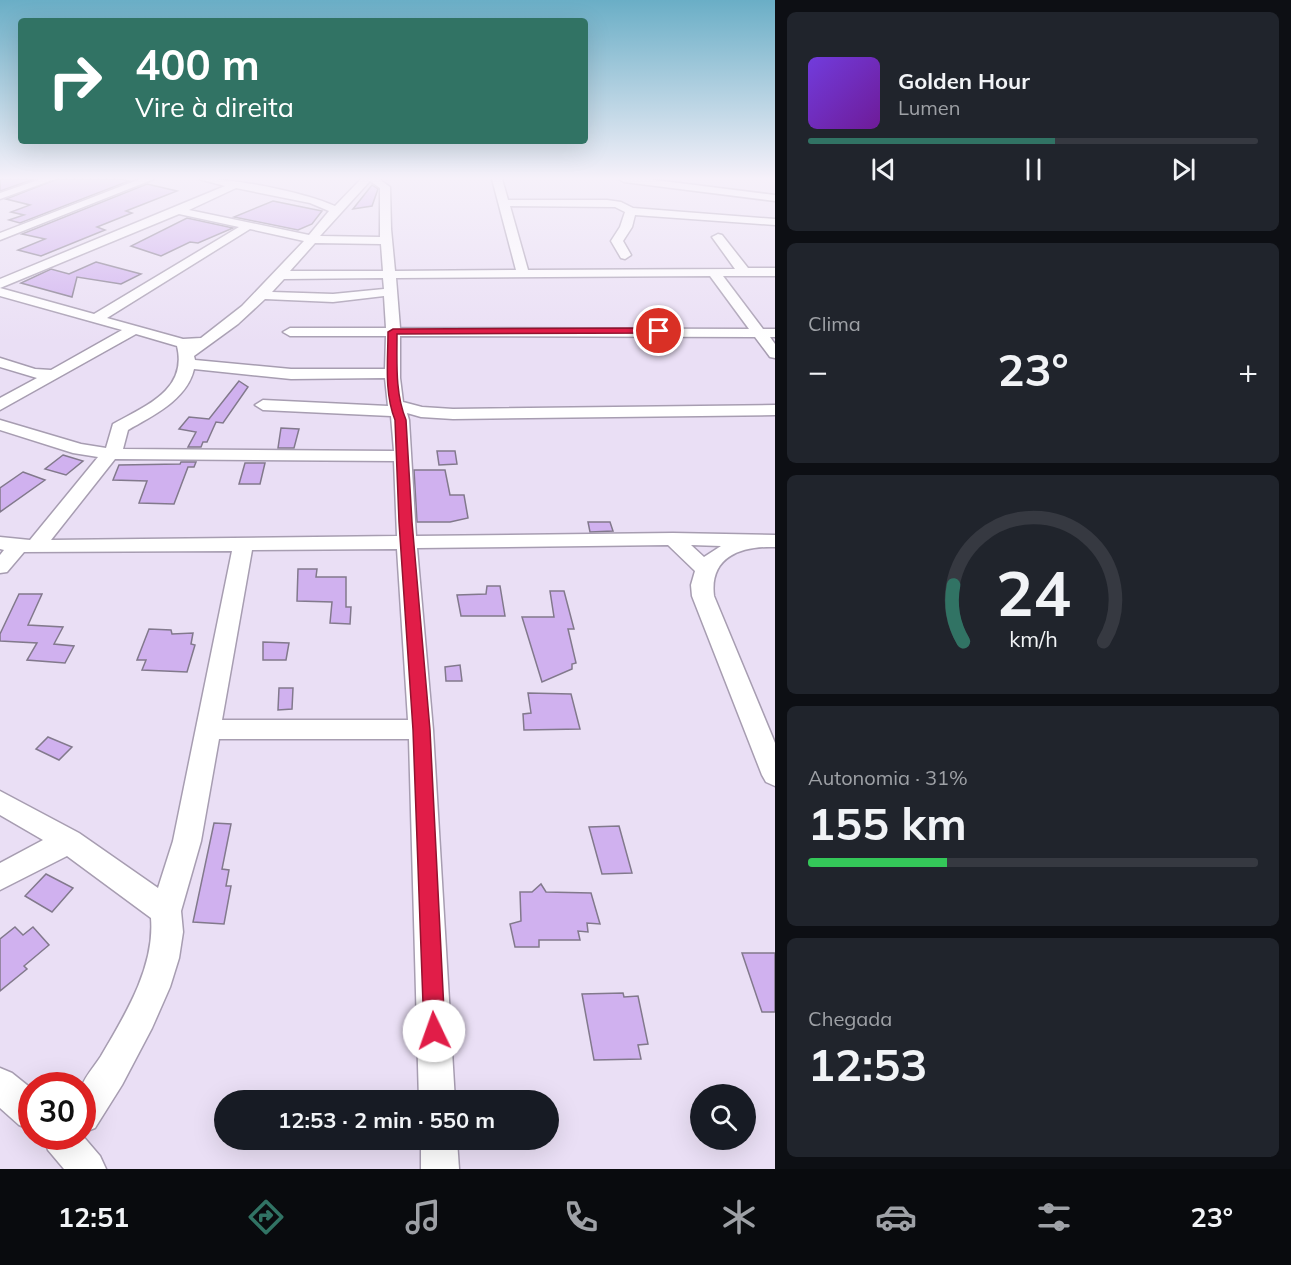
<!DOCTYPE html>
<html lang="pt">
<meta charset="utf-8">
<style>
:root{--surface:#171b24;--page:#20242c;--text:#f1f3f6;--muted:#9ea1a6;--line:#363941;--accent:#317364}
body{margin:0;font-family:Mulish,sans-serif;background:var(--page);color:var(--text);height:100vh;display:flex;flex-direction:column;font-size:22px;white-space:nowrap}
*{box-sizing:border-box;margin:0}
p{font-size:20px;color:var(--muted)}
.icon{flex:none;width:33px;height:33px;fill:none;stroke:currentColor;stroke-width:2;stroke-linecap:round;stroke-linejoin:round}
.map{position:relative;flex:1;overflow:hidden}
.panel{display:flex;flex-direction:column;gap:12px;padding:12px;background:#0d0f14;width:516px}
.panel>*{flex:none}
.banner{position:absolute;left:18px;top:18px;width:570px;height:126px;border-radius:6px;box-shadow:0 6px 24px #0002;background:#317364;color:#fff;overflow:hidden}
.controls{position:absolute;left:690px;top:1084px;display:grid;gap:12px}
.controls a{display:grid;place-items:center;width:66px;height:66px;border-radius:50%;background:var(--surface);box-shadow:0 6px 24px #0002;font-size:30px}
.speed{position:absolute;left:18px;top:1072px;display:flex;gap:12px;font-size:30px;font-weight:700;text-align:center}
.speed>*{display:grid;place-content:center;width:78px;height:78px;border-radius:50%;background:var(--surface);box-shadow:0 6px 24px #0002;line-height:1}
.speed .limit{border:9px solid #d22;background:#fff;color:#111}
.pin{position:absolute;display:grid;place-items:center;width:51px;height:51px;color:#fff;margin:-26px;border:3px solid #fff;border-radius:50%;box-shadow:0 2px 6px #0007}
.me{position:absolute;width:66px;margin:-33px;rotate:357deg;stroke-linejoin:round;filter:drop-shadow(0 0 4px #0008)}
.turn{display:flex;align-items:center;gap:21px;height:126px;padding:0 18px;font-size:27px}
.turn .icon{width:78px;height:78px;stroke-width:2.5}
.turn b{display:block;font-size:42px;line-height:51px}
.big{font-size:45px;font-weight:700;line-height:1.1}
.panel .widget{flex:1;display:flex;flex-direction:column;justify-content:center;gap:9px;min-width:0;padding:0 21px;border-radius:9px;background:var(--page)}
.panel .dial{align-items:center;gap:0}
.dial svg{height:156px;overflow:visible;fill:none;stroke:var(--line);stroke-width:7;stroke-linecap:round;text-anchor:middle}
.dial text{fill:var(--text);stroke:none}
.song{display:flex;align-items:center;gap:18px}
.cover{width:72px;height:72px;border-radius:9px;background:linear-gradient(135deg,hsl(260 70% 55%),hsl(280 70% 35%))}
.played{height:6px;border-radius:3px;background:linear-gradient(90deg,var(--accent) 55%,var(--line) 55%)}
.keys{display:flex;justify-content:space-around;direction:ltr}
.heat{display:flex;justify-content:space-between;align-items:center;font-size:33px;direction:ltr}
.charge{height:9px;border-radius:4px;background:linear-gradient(90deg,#34c759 31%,var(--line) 0)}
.trip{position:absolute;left:214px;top:1090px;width:345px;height:60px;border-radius:30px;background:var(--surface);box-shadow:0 6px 24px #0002;font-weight:700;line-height:60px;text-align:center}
.menu{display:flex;height:96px;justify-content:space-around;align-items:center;background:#090b0e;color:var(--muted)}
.menu .icon{width:42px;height:42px}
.menu .active{color:var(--accent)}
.menu b{font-size:27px;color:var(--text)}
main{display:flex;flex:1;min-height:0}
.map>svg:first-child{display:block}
</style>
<main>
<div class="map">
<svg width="775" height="1169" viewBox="0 0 775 1169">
<rect width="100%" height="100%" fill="#eadff5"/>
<g fill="#d0b1ef" stroke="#82798c" stroke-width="1.5">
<polygon points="0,179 34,179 0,191"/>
<polygon points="57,179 120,179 129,181 20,223 9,220 24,215 11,212 30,205 6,199"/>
<polygon points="147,184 177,191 126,211 132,213 97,227 105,230 41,256 18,250 45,239 22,234"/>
<polygon points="372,185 378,189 372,206 353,209"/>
<polygon points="273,201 322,211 312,224 298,230 234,217"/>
<polygon points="187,218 233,228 198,243 190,242 161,256 131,246"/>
<polygon points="96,262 141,274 121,284 77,277 72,297 21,283 51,269 69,274"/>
<polygon points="239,381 248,387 223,423 216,422 207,442 203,442 201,447 188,447 196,432 179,429 189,417 209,419"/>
<polygon points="281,428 299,429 294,448 278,448"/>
<polygon points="437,451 455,451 457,464 439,465"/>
<polygon points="63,455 83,461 66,475 45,469"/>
<polygon points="181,462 196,462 194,467 188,467 174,504 139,503 147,481 113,480 119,465 180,464"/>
<polygon points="245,463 265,463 260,484 239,484"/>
<polygon points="414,470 445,470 450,495 464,495 468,518 450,522 417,522"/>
<polygon points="23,472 45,480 0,512 0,488"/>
<polygon points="588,522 610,522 613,531 590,532"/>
<polygon points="298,569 317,569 316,577 346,577 346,607 351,607 350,624 330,623 332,602 297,601"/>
<polygon points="487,586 500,586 505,616 461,616 457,595 486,594"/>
<polygon points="550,591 564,591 574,629 568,629 576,663 572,664 572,669 542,682 522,617 554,617"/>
<polygon points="19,594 42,594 28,625 63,627 54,644 74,646 65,663 27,660 37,643 0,641 0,634"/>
<polygon points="149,629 171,630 172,634 193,633 191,644 195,645 187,672 142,670 146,660 137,660"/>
<polygon points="263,642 289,643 286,660 263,660"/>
<polygon points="460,665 462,681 446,681 445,667"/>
<polygon points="279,688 293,688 292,709 278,710"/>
<polygon points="528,693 571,694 580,729 524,730 523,714 531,713"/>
<polygon points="48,737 72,747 59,760 36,749"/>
<polygon points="214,823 231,824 222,869 229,870 226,886 231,886 224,924 193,922"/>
<polygon points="619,826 632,873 602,874 589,827"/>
<polygon points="46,874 73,888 52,912 25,896"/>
<polygon points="541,884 546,892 591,893 600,924 587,923 588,932 578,931 580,940 539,940 539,947 515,947 510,924 521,921 520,892 532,892"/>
<polygon points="15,927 23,935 33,927 49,945 24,966 27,969 0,991 0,939"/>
<polygon points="742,953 775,953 775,1012 762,1012"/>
<polygon points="623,993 624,997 638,996 648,1044 638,1045 641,1059 594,1060 582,994"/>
</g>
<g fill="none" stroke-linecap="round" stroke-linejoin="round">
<g stroke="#a79db1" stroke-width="3">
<g id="minor">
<polygon points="41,179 55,179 0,199 0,193"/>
<polygon points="140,179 154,179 0,240 0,233"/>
<path d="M199,179c35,-1 104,13 136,27l26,-27h18l11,8 1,42 4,42 121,-1 -24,-91h10l6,21h99l14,2 12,6 142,11v6l-140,-10 -3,12 -9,14 8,14 -6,4 -4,-1 -10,-17 9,-14 5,-15 -10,-5 -105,-1 18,64 207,-1 -23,-32 6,-3 4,1 26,33h27v8h-52l40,53h12v8h-5l5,7v14l-5,-1 -15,-20 -355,-1v42l3,24 19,5 31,2 322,-4v10l-322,4 -32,-2 -14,-4 2,7 7,116 257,-3 102,2v12c-33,-1 -66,9 -61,49l61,147v43l-9,-4 -4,-7 -70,-179 -1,-11 4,-14 -27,-26 -251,3 16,182 22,371h-36l-10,-362h-190l-18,102 -20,70 2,21 -4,26 -9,29 -18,41 -30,57 -27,43 -13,5c0,-15 -2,-32 0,-47 2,-8 14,-22 19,-30 24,-41 54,-89 50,-138l-84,-62 -67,34v-27l43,-23 -43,-25v-24l79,42 79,55 15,-47 59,-290 -208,1 -17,20 -7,1v-18l4,-5 -4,-1v-12l30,3 68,-83 -25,-4 -73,-23v-10l81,24 25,4 7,-24c32,-18 75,-34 64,-78l-41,-12 -136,76v-12l37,-20 -37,-11v-9l35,11 16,1 71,-40 -122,-34v-8l94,26 145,-87 -60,-13 -179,74v-9l225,-93zM370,181l10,7v49l-60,-1zM236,188l74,15 19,8 -20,24 -120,-25zM250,229l54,12 -62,65 -41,32 -18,1 -76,-21zM315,243l66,1 2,27h-93zM710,276l39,53 -349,-1 -4,-50zM383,278l1,11 -51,5 -61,-2 12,-13zM384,296l2,32h-96l-7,4 7,4h96l-1,33h-94l-96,-9 -1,-4 44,-32 27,-25 68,3zM194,369l97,10 94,-1 3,28 -125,-6 -8,5 8,5 128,6 3,35 -271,-2 5,-19c24,-14 59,-30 66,-61zM115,459l279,2 3,75 -346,4zM691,545l30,1 -17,11zM397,549l11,171h-186l30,-170z"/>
<polygon points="619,179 647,179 775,195 775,201 624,182"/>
<polygon points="0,1068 12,1073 32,1089 32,1130 19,1125 0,1108"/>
<polygon points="82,1135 100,1156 106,1169 64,1169 48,1150 43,1137 82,1137"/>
<polygon points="421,1140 457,1140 459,1169 421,1169"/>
</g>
</g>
<use href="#minor" fill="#fff" fill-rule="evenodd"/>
</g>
<linearGradient id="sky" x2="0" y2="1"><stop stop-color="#6aaec6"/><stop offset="0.52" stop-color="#f6f1fa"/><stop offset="1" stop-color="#f6f1fa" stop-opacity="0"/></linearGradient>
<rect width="775" height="343" fill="url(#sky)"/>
<path fill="#e11d48" stroke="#92132f" stroke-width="1.5" d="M659,328l3,1v4l-265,1c0,29 -2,59 9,86l6,102 18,208 15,301 -3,8 -8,3 -7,-3 -3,-8 -11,-301 -14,-208 -4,-102c-11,-28 -7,-59 -7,-88l5,-3z"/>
</svg>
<div class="controls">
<a><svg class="icon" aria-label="search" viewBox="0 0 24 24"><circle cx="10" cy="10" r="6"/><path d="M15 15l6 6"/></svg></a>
</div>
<div class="speed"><div class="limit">30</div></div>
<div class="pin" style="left:659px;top:331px;background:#d93025"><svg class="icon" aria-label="arrive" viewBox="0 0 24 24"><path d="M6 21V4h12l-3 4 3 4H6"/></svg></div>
<svg class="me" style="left:434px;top:1031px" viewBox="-20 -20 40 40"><circle r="19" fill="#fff"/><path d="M0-13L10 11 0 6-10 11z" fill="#e11d48"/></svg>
<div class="trip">12:53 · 2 min · 550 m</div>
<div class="banner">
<div class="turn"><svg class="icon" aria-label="right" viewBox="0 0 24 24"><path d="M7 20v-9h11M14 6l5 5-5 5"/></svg><div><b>400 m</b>Vire à direita</div></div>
</div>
</div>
<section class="panel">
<div class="widget">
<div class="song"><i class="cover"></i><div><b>Golden Hour</b><p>Lumen</p></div></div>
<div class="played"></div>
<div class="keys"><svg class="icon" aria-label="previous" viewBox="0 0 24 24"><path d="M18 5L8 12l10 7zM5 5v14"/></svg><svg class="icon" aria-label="pause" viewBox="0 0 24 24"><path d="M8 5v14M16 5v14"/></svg><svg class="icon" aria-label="next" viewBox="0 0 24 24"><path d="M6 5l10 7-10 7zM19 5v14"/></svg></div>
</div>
<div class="widget"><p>Clima</p>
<div class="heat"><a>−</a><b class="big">23°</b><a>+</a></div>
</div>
<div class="widget dial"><svg viewBox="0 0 100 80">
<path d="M14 69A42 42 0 1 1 86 69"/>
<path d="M14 69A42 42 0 0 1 9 40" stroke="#317364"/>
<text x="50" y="56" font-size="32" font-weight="700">24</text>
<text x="50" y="72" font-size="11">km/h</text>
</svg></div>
<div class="widget"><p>Autonomia · 31%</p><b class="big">155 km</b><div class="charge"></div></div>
<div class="widget"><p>Chegada</p><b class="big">12:53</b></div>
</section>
</main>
<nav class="menu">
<b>12:51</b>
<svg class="icon active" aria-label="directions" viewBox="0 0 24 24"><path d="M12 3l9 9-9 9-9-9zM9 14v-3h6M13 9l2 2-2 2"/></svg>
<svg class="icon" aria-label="music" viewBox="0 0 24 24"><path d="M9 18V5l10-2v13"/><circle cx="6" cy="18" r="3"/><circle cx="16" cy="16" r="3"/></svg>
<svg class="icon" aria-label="phone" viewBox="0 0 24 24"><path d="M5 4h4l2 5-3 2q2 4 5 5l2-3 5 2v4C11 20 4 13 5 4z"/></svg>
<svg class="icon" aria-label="climate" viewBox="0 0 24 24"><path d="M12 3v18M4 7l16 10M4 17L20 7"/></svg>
<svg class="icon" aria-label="car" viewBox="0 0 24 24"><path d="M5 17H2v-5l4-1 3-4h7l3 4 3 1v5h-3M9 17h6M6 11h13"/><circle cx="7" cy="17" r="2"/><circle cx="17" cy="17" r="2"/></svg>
<svg class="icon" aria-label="filters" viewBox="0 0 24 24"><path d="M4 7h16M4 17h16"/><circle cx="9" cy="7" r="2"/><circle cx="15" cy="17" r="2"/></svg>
<b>23°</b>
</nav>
